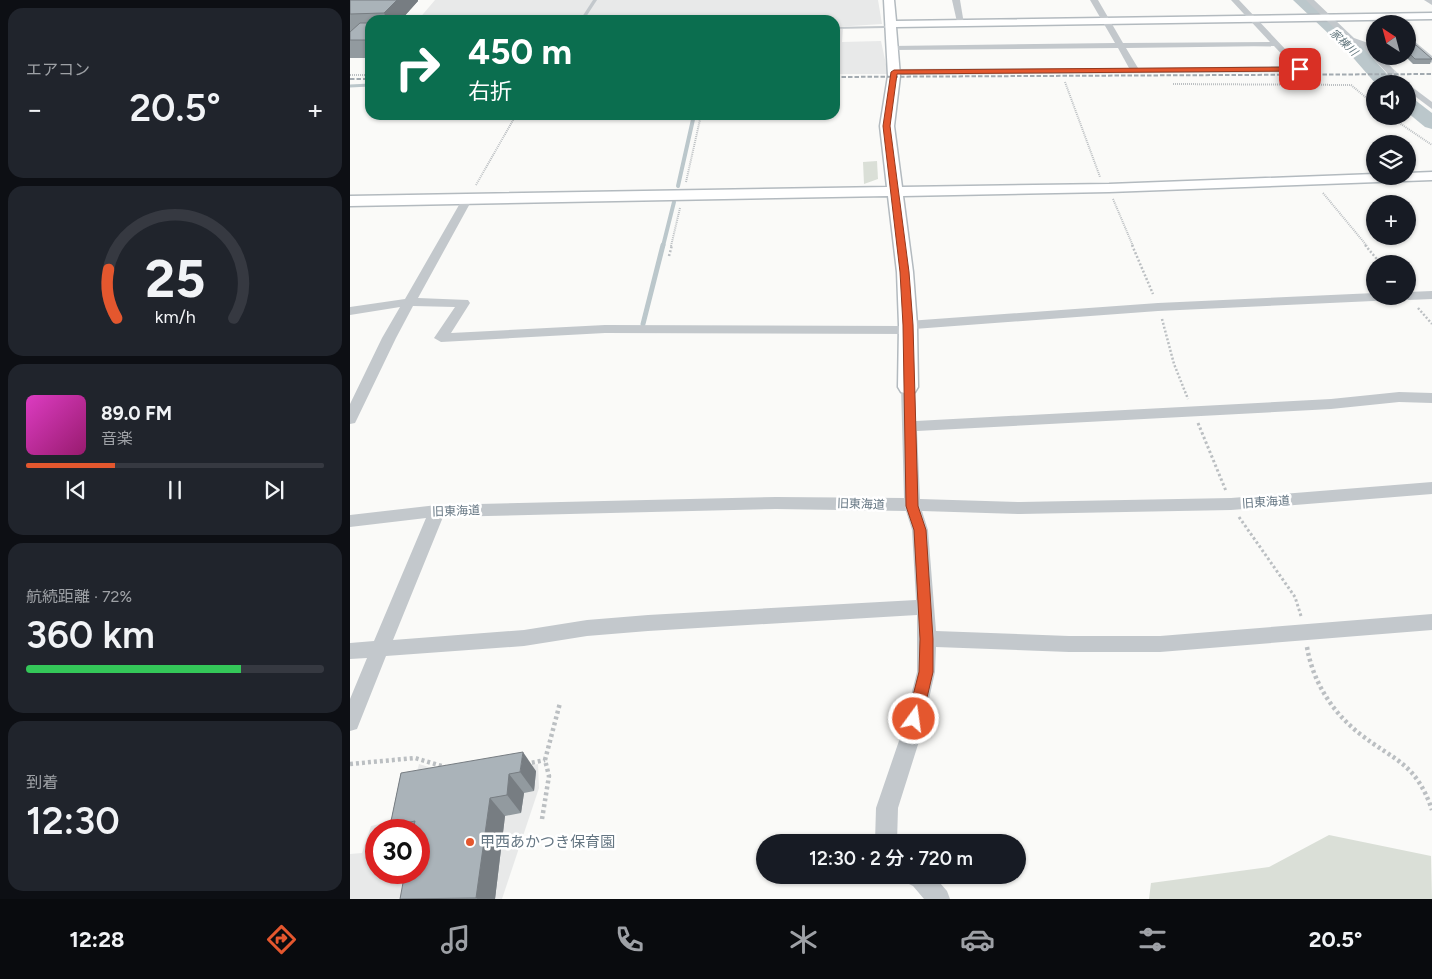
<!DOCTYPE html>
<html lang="ja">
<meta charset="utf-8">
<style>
:root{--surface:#171b24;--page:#20242c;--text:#f1f3f6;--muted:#9ea1a6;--line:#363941;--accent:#e4572e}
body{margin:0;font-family:Figtree,"Noto Sans JP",sans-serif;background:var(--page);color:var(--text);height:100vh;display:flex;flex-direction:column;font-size:19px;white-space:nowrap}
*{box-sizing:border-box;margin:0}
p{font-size:16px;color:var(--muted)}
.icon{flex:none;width:28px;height:28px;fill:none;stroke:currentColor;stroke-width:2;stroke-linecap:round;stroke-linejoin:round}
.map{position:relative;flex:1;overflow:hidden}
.sheet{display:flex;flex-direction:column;gap:8px;padding:8px;background:#0d0f14;width:350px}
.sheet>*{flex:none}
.guide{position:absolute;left:15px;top:15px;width:475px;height:105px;border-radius:15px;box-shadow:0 1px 4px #0004;background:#0b6e4f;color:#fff;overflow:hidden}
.needle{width:32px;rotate:324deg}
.buttons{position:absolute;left:1016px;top:15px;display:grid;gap:10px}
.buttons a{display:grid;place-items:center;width:50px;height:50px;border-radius:50%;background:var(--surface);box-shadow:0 1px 4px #0004;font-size:25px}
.speed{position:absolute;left:15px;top:819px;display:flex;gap:10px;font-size:25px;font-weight:700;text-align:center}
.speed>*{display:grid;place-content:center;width:65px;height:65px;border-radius:50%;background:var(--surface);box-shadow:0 1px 4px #0004;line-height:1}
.speed .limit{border:8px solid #d22;background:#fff;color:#111}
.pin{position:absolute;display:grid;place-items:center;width:42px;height:42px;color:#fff;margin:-21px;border-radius:10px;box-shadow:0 2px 8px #0006}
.me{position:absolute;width:55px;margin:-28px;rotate:14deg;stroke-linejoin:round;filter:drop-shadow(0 0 4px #0008)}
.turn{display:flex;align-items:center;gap:18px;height:105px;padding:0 20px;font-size:22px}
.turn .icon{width:65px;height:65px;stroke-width:2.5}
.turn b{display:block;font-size:35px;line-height:42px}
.big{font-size:38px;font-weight:600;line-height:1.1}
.sheet .card{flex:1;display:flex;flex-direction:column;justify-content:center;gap:8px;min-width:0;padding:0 18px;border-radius:15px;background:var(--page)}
.sheet .dial{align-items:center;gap:0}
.dial svg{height:130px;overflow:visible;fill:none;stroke:var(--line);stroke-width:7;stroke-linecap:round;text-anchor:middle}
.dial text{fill:var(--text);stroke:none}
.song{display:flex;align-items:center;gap:15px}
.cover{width:60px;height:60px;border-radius:8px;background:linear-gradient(135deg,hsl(310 70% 55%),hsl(320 70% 35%))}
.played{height:5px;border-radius:2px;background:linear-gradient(90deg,var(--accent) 30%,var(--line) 30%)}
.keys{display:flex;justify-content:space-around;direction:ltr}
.heat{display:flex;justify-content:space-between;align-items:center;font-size:28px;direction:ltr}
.charge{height:8px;border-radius:4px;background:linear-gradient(90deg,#34c759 72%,var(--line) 0)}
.trip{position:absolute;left:406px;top:834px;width:270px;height:50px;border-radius:25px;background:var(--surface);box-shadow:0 1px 4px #0004;font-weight:600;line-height:50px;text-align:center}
.dock{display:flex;height:80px;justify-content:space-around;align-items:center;background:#090b0e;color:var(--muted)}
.dock .icon{width:35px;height:35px}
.dock .current{color:var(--accent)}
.dock b{font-size:22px;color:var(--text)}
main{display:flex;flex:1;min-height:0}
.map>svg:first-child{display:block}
</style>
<main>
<section class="sheet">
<div class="card"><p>エアコン</p>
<div class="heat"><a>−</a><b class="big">20.5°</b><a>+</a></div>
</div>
<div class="card dial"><svg viewBox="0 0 100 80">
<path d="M14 69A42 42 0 1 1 86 69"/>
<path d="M14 69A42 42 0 0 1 9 39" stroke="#e4572e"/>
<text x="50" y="56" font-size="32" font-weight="700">25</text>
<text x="50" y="72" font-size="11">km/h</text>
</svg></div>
<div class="card">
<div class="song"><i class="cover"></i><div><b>89.0 FM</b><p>音楽</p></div></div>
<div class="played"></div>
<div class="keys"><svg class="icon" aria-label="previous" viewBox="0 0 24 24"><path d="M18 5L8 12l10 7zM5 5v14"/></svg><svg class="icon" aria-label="pause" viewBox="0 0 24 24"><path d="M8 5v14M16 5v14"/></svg><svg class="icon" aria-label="next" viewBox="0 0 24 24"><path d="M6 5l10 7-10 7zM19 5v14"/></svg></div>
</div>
<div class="card"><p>航続距離 · 72%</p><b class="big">360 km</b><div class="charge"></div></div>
<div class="card"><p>到着</p><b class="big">12:30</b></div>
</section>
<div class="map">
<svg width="1082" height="899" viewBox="0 0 1082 899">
<rect width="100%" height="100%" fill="#fafaf8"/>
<g fill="#e8e9e9" fill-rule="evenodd">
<polygon points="85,0 528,0 532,24 485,27 485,20 68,20"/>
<polygon points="485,29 493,29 492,42 531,41 538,74 485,74"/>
<path d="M69,764l52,16 67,-16 1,24 -37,111h-152v-45l12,-1 9,-27 34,-8zM26,830h43v42h-43z"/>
</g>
<g fill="#dadfd7">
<polygon points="527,161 528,179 514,184 513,162"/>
<polygon points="979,835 1081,856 1082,899 799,899 801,883 919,867"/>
</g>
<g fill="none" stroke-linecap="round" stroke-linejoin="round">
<polyline stroke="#bbc7cb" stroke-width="3" points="0,86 20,85"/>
<g stroke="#bbc7cb" stroke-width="4">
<polyline points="328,186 344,115"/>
<polyline points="313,246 324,202"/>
</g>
<polyline stroke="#bbc7cb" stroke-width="5" points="293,324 313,245"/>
<g fill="#bbc7cb" fill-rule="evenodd">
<polygon points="943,0 960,0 1011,45 1046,84 1026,84 999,53"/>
<polygon points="1058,98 1065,100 1082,113 1082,129 1075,127 1058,113"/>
</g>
<polyline stroke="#d5d9db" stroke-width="8" stroke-dasharray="8 4.5" stroke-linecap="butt" points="1041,72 1051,82"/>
<g stroke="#b3babf" stroke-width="3">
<polygon id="secondary" points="534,0 544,0 546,21 1082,13 1082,19 546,27 550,76 544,126 552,187 759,184 1025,174 1025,176 1058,176 1058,173 1082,172 1082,180 759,192 553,196 563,272 567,325 568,387 565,392 558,394 551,392 548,387 549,325 547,272 538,196 0,206 0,196 537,187 530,126 538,76"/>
</g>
<g stroke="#bbbfc2" stroke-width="2" stroke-dasharray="1 1" stroke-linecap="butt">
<polyline points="0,75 20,75"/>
<polyline points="715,82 750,177"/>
<polyline points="823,84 1001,85 1025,105"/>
<polyline points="1039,116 1082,145"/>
<polyline points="336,182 351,115"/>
<polyline points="126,185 166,115"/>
<polyline points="973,193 1017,246"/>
<polyline points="763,199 783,246"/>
<polyline points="321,246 330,208"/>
</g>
<g stroke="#bbbfc2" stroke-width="2.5" stroke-dasharray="2 2" stroke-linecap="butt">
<polyline points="782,245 803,294"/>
<polyline points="1015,245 1031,264"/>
<polyline points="319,256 322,245"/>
<polyline points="1068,308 1082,324"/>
<polyline points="812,319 824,364 838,399"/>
</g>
<g stroke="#bbbfc2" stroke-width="3" stroke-dasharray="2.5 2.5" stroke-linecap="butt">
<polyline points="848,423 876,491"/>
<polyline points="889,517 945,597 951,616"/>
</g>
<g stroke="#bbbfc2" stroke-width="4.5" stroke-dasharray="3 3" stroke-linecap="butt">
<path d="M957,647c6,35 25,65 53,87 35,27 56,29 72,76"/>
<polyline points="0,764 65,758 95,767"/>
<polyline points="176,764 195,760"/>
<polyline points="192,819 199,776 195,760 210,703"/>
</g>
<g fill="#c3c8cc" fill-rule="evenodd">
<polygon points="243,0 247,0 234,20 230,20"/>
<polygon points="542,23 543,25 534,28 485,29 485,27 534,26"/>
</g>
<g fill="#c3c8cc" fill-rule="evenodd">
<polygon points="602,0 610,0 614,24 607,22"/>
<path d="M740,0h8l25,43 147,-1 -39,-42h8l65,69 -4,3 -406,3 -4,-3 4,-3 235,-1 -11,-20 -226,2 -4,-2 4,-2 223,-3zM924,46l19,20 -155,2 -12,-20z"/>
<polygon points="956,0 964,0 1004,38 1018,43 1025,51 1025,56 1031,56 1044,70 1044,74 1038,74 1012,47 998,42"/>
<polygon points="1074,0 1082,0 1082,5"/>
<polygon points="1031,15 1037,15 1046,24 1037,24 1031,19"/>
<polygon points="1058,36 1082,56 1082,63 1058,42"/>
<polygon points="1058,84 1082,102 1082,109 1058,91"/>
<polygon points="118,195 123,198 68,298 118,300 120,303 101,333 255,325 552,326 553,322 558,321 808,303 1025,293 1025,296 1051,296 1045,300 808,311 564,329 563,333 558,334 255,333 91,342 84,338 105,307 63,306 46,338 7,419 5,423 0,424 0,404 32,338 50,307 0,315 0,307 55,299 113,198"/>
<polygon points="1082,291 1082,299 1058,300 1052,296 1058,296 1058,292"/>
<path d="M558,382l5,2 2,3 1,34 415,-22 68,-7 33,1v10l-33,-1 -68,7 -414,22 3,68 100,3 211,-4 201,-16v12l-201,16 -211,4 -98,-3 6,19 8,101 133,5h91l272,-22v16l-272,22h-91l-133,-5 -1,25 -14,63 -23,73 -1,34h-22l1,-34 25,-73 16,-63v-57l-269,16 -61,5 -63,10 -138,10 -29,73 -7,2v-32l17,-41 -17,1v-16l24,-2 52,-123 -76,9v-12l87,-10 339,-8 128,1 -3,-111 2,-3zM426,509l130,2 6,19 4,70 -268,15 -61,5 -63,10 -131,10 50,-123z"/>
<polygon points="554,875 583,875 597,891 600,899 574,899 563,886 557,883"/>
</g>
<use href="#secondary" fill="#fff" fill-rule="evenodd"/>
<g stroke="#a2aab0" stroke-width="2" stroke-dasharray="4.5 2" stroke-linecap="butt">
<polyline points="485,77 1082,74"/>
<polyline points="0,79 20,79"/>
</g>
</g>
<g fill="#929a9f">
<polygon points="0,0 68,0 68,1 51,20 20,20 20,58 0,58"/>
<polygon points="1058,45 1082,59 1080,64 1063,64 1055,56 1058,56"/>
<polygon points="186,771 184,791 174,793 171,813 155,816 145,899 50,899 69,830 45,830 40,826 51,773"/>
</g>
<g fill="#777d82">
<polygon points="47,0 68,0 68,1 51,20 37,20 34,13"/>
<polygon points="173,752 186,771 184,791 170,772"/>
<polygon points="159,774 174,793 171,813 157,795"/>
<polygon points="140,798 155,816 145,899 127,899 126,898"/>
</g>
<g fill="#aab3b9" stroke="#777d82">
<polygon points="0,0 47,0 34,13 0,14"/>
<polygon points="10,23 20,23 20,40 0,40 0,32"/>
<polygon points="1058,45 1066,45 1082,59 1065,59 1058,52"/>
<polygon points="173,752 170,772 159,774 157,795 140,798 126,898 50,899 55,872 69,872 69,830 63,830 65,821 40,826 51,773"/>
</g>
<polygon fill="#e4572e" stroke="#94391e" points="950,67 952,68 952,71 547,74 540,126 559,272 563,325 568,506 576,530 583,639 583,672 572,719 570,724 564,726 559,724 557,719 569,672 570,639 564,530 556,506 553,325 550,272 533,126 541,72 544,70"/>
<circle fill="#e4572e" stroke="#fff" stroke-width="2" cx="120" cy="842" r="5"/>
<g text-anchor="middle" stroke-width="5" stroke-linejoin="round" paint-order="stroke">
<g font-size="11" font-style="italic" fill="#60757c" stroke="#fff">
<text transform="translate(994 42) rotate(44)" y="4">家棟川</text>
</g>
<g font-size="12" fill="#657683" stroke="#fff">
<text transform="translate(916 502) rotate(-4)" y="4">旧東海道</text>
<text transform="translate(511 504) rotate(2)" y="4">旧東海道</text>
<text transform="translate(106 511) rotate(-2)" y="4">旧東海道</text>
</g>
<g font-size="15" fill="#657683" stroke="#fff" text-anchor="start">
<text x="130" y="847">甲西あかつき保育園</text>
</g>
</g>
</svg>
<div class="buttons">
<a><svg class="needle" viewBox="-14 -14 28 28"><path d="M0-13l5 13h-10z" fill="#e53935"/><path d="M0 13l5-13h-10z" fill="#9ea1a6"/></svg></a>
<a><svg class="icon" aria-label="sound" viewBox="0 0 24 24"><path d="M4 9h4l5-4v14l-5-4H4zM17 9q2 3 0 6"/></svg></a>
<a><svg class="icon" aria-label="layers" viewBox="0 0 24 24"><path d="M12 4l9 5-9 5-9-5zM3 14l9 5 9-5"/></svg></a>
<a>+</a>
<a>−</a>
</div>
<div class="speed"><div class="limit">30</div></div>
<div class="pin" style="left:950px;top:69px;background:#d93025"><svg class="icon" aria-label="arrive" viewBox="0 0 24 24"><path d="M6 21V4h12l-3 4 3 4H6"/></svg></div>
<svg class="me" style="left:564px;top:719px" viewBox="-20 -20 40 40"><circle r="17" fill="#e4572e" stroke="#fff" stroke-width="3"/><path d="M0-11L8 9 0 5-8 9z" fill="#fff"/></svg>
<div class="trip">12:30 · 2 分 · 720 m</div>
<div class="guide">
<div class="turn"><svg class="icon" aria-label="right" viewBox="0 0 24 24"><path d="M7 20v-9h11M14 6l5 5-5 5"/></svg><div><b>450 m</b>右折</div></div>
</div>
</div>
</main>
<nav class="dock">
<b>12:28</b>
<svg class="icon current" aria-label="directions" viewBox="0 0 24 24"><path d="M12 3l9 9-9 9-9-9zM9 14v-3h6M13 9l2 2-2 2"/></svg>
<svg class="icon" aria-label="music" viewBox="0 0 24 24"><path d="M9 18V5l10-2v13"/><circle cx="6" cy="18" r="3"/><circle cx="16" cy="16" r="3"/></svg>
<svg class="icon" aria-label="phone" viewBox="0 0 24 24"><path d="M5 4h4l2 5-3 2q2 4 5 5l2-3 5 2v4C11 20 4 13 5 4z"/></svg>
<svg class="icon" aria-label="climate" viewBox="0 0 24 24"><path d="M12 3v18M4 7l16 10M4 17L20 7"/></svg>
<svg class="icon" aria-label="car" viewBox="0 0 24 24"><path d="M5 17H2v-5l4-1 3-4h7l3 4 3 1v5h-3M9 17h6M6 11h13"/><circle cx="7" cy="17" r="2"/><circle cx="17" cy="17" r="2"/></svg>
<svg class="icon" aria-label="filters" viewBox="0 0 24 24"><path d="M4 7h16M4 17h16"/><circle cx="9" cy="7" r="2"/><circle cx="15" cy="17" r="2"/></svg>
<b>20.5°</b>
</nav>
